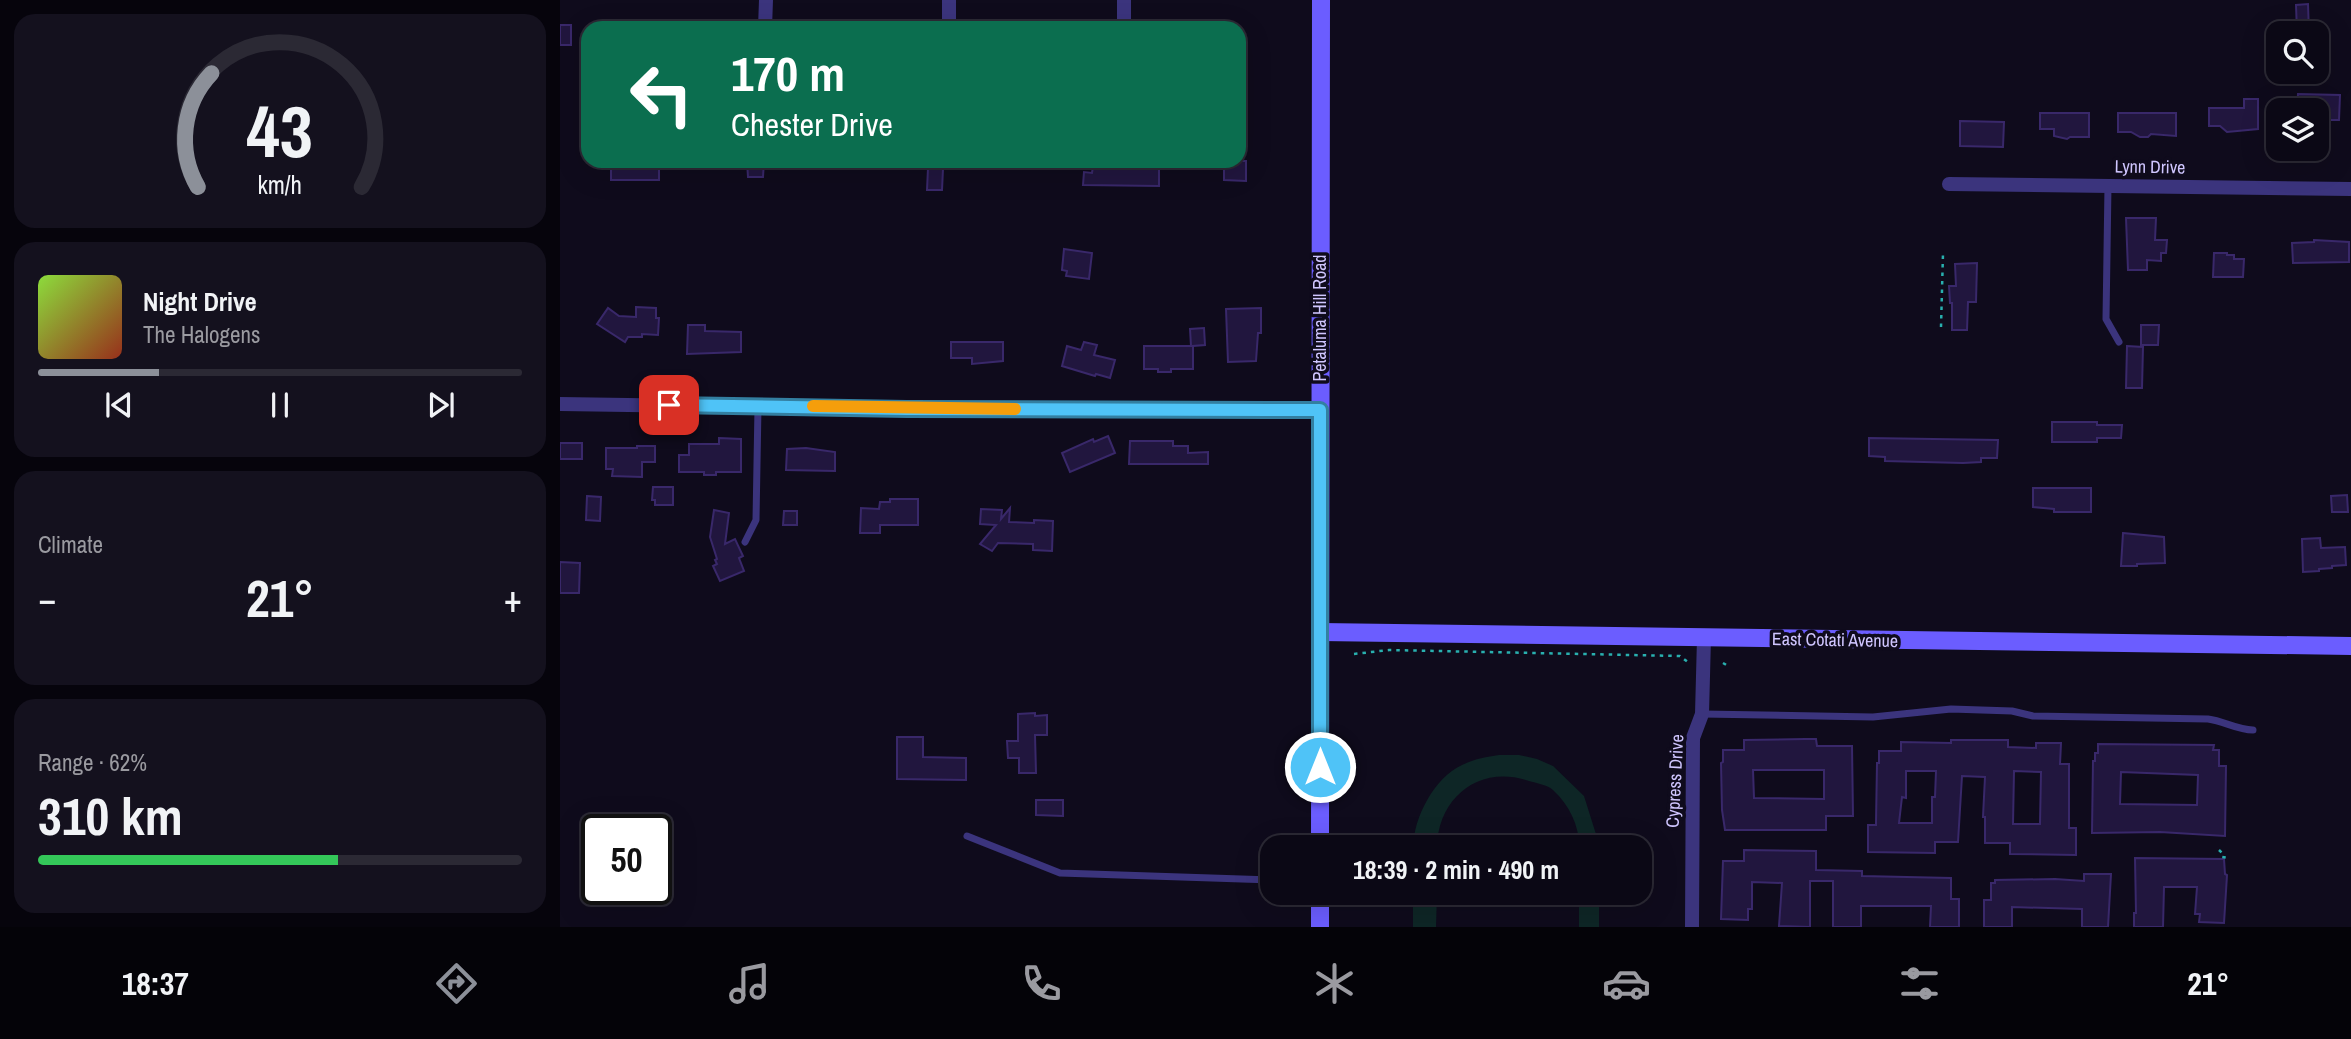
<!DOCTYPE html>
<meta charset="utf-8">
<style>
:root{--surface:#0b0815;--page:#14111e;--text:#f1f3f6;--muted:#9a9aa0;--line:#2b2934;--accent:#8c9099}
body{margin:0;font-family:"Archivo Narrow",sans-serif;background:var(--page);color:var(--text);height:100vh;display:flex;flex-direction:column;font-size:26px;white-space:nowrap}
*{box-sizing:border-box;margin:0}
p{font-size:23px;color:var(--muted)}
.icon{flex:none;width:38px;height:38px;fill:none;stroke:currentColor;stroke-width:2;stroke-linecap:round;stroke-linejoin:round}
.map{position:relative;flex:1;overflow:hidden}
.panel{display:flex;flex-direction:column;gap:14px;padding:14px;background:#06040c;width:560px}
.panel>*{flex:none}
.top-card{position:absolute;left:21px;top:21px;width:665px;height:147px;border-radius:21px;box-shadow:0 7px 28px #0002,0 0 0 2px var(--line);background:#0b6e4f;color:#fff;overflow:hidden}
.fabs{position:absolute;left:1706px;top:21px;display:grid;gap:14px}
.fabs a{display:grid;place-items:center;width:63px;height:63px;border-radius:14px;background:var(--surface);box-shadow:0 7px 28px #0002,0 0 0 2px var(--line);font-size:35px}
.speed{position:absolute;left:21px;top:814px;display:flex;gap:14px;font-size:35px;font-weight:700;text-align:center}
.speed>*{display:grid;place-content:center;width:91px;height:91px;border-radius:50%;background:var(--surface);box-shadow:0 7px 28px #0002,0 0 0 2px var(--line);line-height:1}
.speed .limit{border:4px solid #111;border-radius:10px;background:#fff;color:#111}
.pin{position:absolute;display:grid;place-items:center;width:60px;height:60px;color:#fff;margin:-30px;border-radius:14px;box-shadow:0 4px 10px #0006}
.me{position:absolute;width:77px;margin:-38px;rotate:0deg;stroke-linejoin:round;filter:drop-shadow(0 0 5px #0008)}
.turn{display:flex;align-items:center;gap:24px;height:147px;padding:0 35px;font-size:32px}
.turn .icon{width:91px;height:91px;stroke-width:2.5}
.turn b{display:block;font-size:49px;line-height:60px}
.big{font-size:52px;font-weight:800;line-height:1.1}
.panel .tile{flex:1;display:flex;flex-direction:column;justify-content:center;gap:10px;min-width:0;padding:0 24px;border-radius:21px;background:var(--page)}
.panel .dial{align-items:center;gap:0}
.dial svg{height:182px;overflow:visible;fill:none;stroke:var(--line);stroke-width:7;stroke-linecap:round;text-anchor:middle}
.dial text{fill:var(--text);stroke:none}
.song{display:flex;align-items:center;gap:21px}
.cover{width:84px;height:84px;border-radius:10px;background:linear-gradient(135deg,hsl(90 70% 55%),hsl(10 70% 35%))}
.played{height:7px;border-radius:4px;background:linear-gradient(90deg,var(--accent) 25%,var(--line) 25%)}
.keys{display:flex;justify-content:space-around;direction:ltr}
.heat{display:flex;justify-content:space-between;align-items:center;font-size:38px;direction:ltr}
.charge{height:10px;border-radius:5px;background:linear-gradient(90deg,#34c759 62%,var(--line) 0)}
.trip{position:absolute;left:700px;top:835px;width:392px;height:70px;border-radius:21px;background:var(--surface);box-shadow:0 7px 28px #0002,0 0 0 2px var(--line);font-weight:800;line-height:70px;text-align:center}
.menu{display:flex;height:112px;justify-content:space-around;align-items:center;background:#040308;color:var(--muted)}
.menu .icon{width:49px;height:49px}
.menu .on{color:var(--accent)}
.menu b{font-size:32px;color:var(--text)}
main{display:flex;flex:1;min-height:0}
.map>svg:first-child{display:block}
</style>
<main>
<section class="panel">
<div class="tile dial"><svg viewBox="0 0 100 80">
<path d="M14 69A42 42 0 1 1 86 69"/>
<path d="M14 69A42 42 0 0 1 20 19" stroke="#8c9099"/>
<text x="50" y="56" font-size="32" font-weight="700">43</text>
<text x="50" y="72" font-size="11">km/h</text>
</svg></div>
<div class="tile">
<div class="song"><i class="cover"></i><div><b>Night Drive</b><p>The Halogens</p></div></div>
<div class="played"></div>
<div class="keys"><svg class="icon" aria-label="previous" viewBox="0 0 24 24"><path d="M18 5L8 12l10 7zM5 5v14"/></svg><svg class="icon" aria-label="pause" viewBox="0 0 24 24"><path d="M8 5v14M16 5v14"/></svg><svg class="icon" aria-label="next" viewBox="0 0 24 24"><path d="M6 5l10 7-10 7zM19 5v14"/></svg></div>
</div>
<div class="tile"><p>Climate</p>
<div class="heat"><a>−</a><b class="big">21°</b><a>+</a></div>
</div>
<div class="tile"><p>Range · 62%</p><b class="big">310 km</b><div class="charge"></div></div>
</section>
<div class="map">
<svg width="1791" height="927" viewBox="0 0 1791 927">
<rect width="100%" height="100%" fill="#0f0b1c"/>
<g fill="#0e2626">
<path d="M939,755h20l18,4 16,7 31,30 16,51h-20c-2,-23 -10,-41 -27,-57 -5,-5 -17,-7 -24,-9 -49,-17 -91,16 -92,66h-24c1,-30 21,-69 49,-82 12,-6 24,-8 37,-10z"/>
<polygon points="853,893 877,893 876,927 853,927"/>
<rect x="1019" y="893" width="20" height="34"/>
</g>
<g fill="#21163e" stroke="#39286a" stroke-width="2" fill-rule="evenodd">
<polygon points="1748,4 1749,33 1737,33 1736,5"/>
<rect x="0" y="25" width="11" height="20"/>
<polygon points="1738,94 1780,95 1779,120 1757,120 1757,110 1737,110"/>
<polygon points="1684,99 1698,99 1698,129 1667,132 1660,126 1649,126 1649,108 1684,108"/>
<polygon points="1480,113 1529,113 1529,137 1510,137 1507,139 1494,136 1494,129 1480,129"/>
<polygon points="1558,113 1616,113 1616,136 1591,134 1588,137 1580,137 1571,132 1558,132"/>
<polygon points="1400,121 1444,122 1443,147 1400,146"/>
<rect x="51" y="161" width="48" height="19"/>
<polygon points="187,161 204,161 203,177 188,177"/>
<polygon points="565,161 599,161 599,186 523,185 524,172 532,173 533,166 565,167"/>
<polygon points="664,161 686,161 686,181 664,180"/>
<polygon points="368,168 383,169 382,190 367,190"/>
<polygon points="1566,218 1596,218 1595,240 1607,240 1606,253 1601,253 1601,261 1587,260 1587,270 1568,270"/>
<polygon points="1754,240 1789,242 1789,262 1733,263 1732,243 1754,242"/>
<polygon points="504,249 532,253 529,279 506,276 507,271 502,270"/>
<polygon points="1654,253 1667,253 1667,255 1674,255 1674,259 1684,259 1683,277 1653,277"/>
<polygon points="1417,263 1416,302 1408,302 1407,330 1392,330 1392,303 1390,303 1389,286 1396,286 1395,264"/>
<polygon points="76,307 96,308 96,318 99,318 98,335 82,334 82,337 68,337 65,342 37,324 48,308 59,316 76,317"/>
<polygon points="701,308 701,333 698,333 696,361 668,362 666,309"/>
<polygon points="128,325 145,325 145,331 181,332 181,352 127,354"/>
<polygon points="1581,325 1599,325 1598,345 1581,345"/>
<polygon points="644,328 645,345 633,346 633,369 611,369 611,372 598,372 598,369 584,369 584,346 631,346 630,329"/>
<polygon points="391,342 443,342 443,361 412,364 412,358 391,358"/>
<polygon points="524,342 537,345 534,355 555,360 550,378 536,374 535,376 502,366 507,346 521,350"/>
<polygon points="1567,346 1583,347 1582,388 1566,388"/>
<polygon points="1492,422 1537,422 1537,425 1562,425 1561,438 1537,438 1537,442 1492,442"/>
<polygon points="548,436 555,453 510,472 502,453 533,439 534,442"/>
<polygon points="159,438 181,439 181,472 156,472 156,475 144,475 144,472 119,472 119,455 129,455 129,444 159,444"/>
<polygon points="1309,438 1438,440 1437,458 1421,458 1421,462 1403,463 1325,461 1325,457 1309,456"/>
<polygon points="570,441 613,441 613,446 628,446 628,453 648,452 648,464 569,464"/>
<rect x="0" y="443" width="22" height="16"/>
<polygon points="77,446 95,446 95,462 82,462 82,477 52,476 53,469 46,469 46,448 77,448"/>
<polygon points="246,448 275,452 275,471 226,470 227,449"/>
<polygon points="93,487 113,487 113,505 95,505 95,500 92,500"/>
<polygon points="1473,488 1531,488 1531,512 1494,512 1494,509 1473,507"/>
<polygon points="1787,495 1788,512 1772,512 1771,496"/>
<polygon points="27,496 41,497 40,521 26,520"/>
<polygon points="330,499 358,499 358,525 320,525 320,533 300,533 301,508 319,509 320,502 330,502"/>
<polygon points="450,508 449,522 474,523 474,520 493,521 492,551 473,550 473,544 438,543 432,551 420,544 436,525 420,524 421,509 442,510 441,519"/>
<polygon points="154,510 169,513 165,544 175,539 183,556 179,558 184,571 160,581 153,566 157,564 155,560 157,559 150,537"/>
<polygon points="224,511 237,511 237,525 223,525"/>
<polygon points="1563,533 1604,537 1605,563 1577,564 1577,566 1561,566"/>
<polygon points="1760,538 1761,548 1785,547 1786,565 1772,566 1772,568 1759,569 1759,571 1743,572 1742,539"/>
<polygon points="0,562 20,563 19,593 0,593"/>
<polygon points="475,713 475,716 487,715 487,735 475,735 476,773 459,773 459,758 448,758 447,741 458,741 458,714"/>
<polygon points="337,737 363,737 363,757 406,758 406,780 337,779"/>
<path d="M1245,739h11l1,7h35l1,70h-27v14h-101l-3,-20 -1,-47 2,-1v-12h21v-10zM1193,770h71v29l-70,-1z"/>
<path d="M1391,740h57v7l28,1v-5h25l-1,21h9v64h7v27l-66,-1v-11h-25v-26h-2l2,-40 -23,-1 -4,66h-23v11l-67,-1v-27h8v-2l1,-60h2v-12h22v-9l50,1zM1346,771h30l-1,26h-3v26h-33l3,-26 4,1zM1454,771l27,1 -1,52h-27z"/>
<path d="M1538,744l116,1 -1,5h6v16h7l-1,70 -65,-4 -68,1 1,-72h2v-8h3zM1561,772l77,3 -1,30 -77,-1z"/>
<polygon points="476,800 503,800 503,816 476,815"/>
<polygon points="1184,850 1256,851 1256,870 1302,871 1302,876 1391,878 1391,899 1399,899 1399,927 1370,927 1371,906 1301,906 1301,927 1273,927 1273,881 1250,881 1250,927 1219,926 1222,883 1192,882 1192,909 1188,909 1188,920 1161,919 1163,861 1184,861"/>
<polygon points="1575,858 1664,859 1665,874 1667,875 1664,923 1639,922 1640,914 1635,914 1637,887 1604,887 1603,927 1574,927 1574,913 1576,913"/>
<polygon points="1524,874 1551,874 1548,927 1522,927 1522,909 1452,907 1452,927 1424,927 1424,900 1431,900 1431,883 1435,883 1435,880 1495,879 1524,881"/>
</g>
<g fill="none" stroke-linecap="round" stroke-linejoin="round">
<g stroke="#29b0af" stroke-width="2.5" stroke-dasharray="3.5 5" stroke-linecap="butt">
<polyline points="1381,327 1383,253"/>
<polyline points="794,654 829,650 1120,656 1129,663"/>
<polyline points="1163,663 1168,666"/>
<polyline points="1659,850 1662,853 1662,857 1669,858"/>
</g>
<g stroke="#3b347d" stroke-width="7">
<polyline points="1548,186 1546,319 1559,342"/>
<polyline points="185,542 196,520 198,407"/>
<path d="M1142,714l171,3 78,-8 61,2 21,5 175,3c16,2 29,11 45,11"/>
<polyline points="407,836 500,873 712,880"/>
</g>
<g stroke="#3b347d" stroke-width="14">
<polyline points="564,0 564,28"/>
<polyline points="205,28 206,0"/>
<polyline points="389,28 389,0"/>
<polyline points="1389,184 1791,189"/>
<polyline points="0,404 347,409 760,410"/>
<polyline points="1132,927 1133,738 1142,714 1144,638"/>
</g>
<g stroke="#6b5dff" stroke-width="18">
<polyline points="760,632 1791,646"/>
<polyline points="760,847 761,0"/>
<polyline points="760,892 760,927"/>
</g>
</g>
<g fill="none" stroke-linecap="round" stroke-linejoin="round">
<g stroke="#337fa1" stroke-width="18">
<polyline id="route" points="109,405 347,409 760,410 760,767"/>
</g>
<use href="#route" stroke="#4fc3f7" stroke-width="12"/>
<polyline stroke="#f59e0b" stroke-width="12" points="253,406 455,409"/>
</g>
<g text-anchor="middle" stroke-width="7" stroke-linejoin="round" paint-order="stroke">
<g font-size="18" fill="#d0c6ff" stroke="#0f0b1c">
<text transform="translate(1590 167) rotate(1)" y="6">Lynn Drive</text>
<text transform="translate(760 318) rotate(-90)" y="6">Petaluma Hill Road</text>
<text transform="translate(1275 640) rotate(1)" y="6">East Cotati Avenue</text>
<text transform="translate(1115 781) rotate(-87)" y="6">Cypress Drive</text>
</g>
</g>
</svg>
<div class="fabs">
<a><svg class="icon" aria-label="search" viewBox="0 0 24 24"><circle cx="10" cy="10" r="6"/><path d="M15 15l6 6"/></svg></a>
<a><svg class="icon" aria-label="layers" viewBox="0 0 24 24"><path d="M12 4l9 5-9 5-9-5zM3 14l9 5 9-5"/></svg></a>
</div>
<div class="speed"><div class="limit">50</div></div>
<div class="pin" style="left:109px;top:405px;background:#d93025"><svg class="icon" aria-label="arrive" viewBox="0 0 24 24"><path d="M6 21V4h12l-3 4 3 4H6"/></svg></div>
<svg class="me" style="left:760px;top:767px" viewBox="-20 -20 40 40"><circle r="17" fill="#4fc3f7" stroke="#fff" stroke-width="3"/><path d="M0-11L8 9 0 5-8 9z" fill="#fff"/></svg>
<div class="trip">18:39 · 2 min · 490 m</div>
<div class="top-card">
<div class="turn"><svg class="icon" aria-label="left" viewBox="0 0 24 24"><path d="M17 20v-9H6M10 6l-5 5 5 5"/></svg><div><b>170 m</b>Chester Drive</div></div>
</div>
</div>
</main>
<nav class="menu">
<b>18:37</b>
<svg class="icon on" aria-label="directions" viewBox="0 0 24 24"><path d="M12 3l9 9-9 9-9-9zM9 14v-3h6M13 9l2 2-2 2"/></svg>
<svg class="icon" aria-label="music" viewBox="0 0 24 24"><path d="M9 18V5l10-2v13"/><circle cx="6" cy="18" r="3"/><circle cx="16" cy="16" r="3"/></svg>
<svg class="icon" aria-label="phone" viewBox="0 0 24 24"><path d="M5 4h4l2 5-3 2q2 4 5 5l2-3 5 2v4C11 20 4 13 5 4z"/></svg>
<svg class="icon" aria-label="climate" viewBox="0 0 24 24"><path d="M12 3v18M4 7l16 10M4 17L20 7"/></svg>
<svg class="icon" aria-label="car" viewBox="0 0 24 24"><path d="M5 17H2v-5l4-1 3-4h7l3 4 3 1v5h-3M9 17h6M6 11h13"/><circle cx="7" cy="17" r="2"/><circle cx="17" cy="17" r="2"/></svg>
<svg class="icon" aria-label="filters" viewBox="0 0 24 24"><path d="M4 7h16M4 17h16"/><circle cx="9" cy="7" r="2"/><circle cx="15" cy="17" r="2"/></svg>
<b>21°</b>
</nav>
